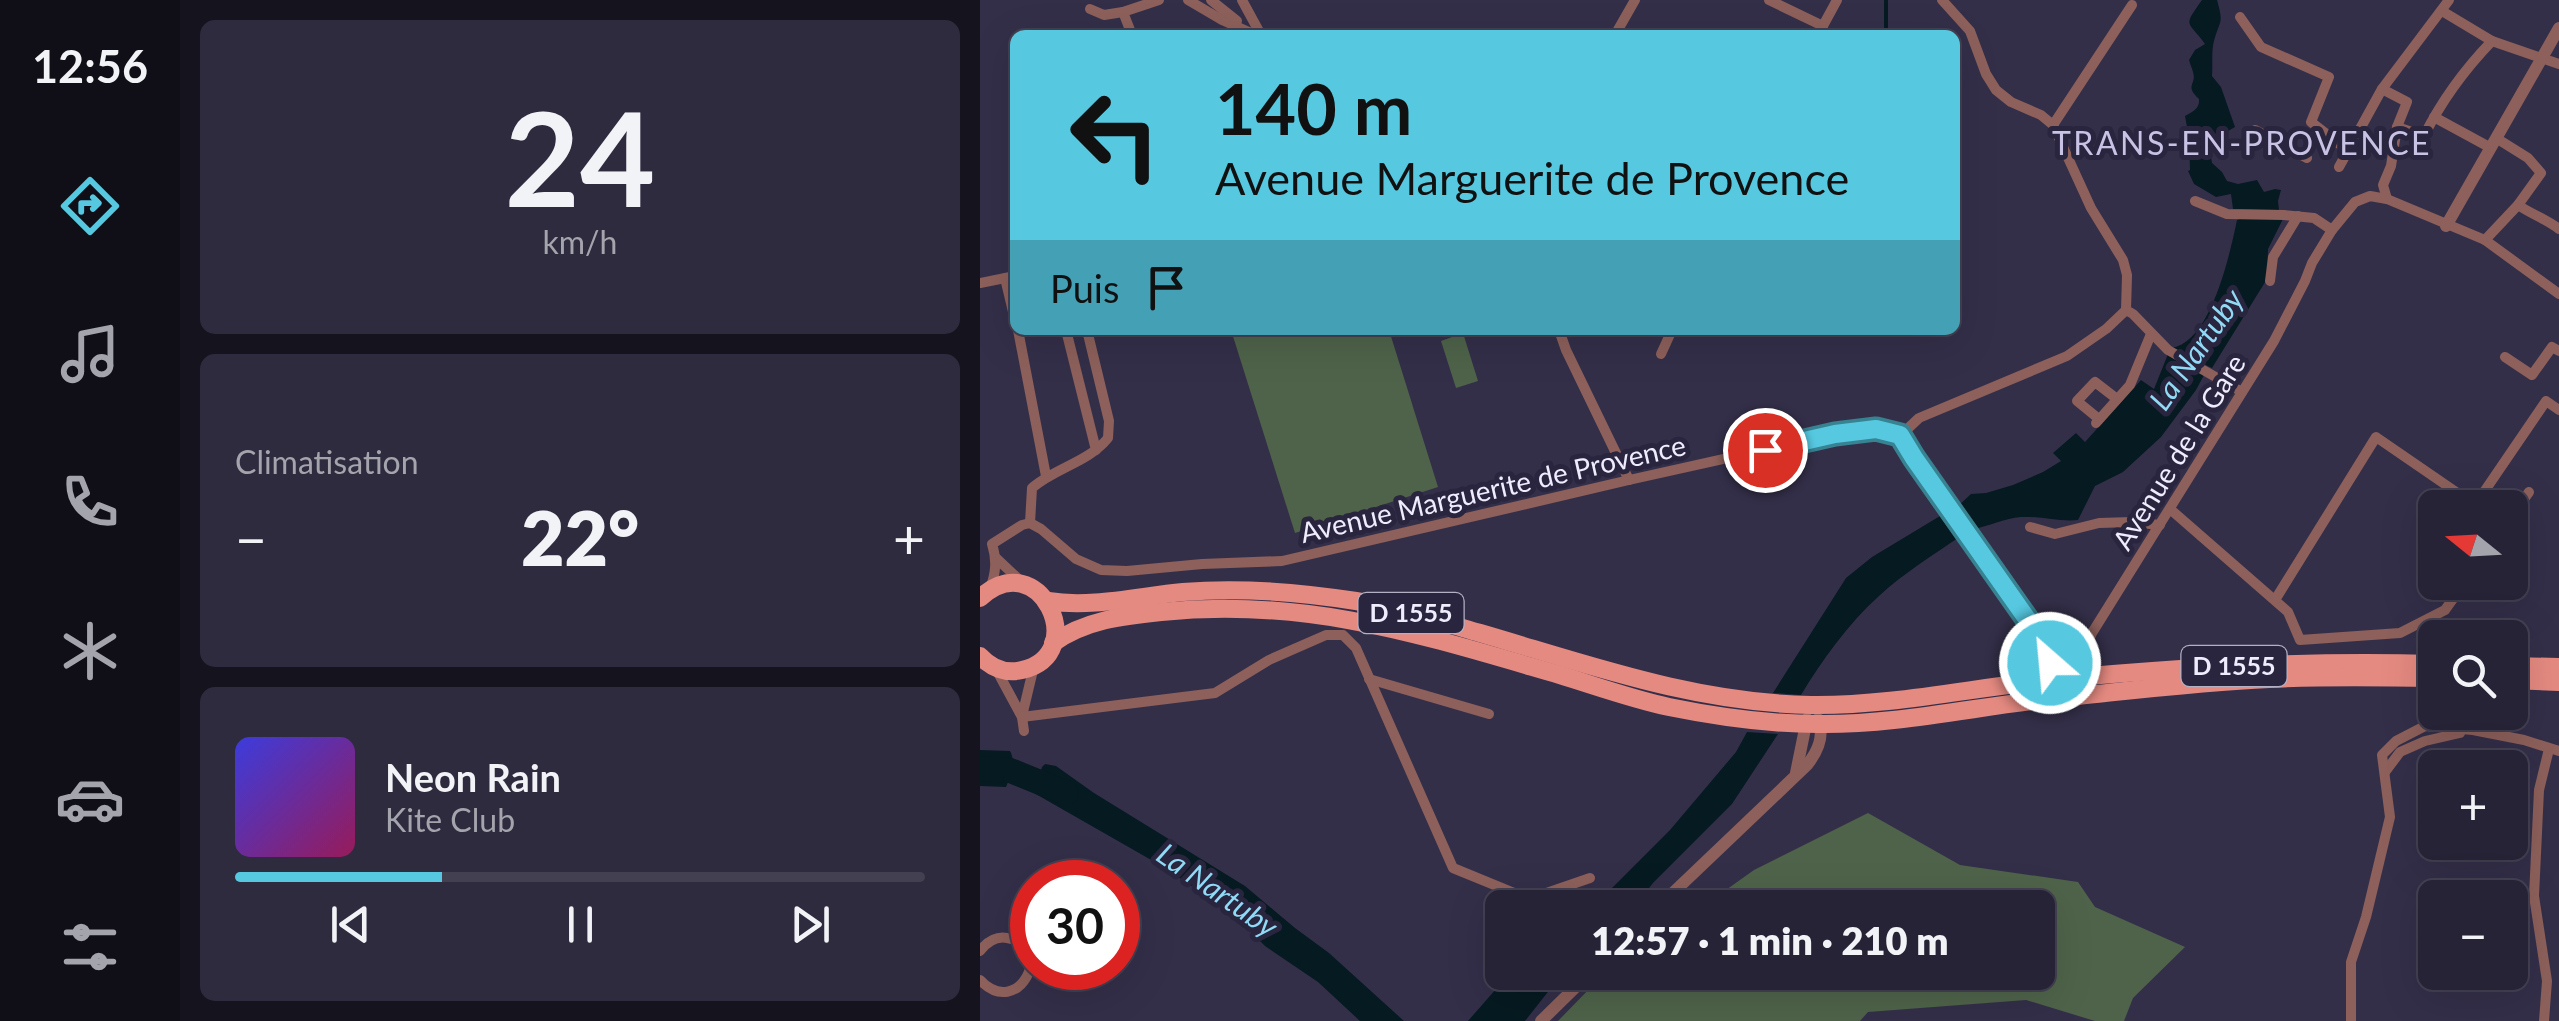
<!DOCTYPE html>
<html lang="fr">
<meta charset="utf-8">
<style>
:root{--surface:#272337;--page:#2f2b3f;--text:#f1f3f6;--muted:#a4a4ad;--line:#434052;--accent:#56c9e1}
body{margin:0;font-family:Lato,sans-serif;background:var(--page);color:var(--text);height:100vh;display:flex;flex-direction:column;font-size:38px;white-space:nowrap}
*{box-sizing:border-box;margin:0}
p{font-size:32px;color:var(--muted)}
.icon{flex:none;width:55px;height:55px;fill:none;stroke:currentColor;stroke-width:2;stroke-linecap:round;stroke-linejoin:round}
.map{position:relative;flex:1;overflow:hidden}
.drawer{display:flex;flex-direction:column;gap:20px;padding:20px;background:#15131e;width:800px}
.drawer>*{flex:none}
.top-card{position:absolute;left:30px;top:30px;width:950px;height:305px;border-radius:15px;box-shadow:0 10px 40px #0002,0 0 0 2px var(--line);background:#56c9e1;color:#111;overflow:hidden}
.needle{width:65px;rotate:288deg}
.fabs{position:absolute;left:1438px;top:490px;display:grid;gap:20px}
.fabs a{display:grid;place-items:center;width:110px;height:110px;border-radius:15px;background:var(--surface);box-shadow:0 10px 40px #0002,0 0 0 2px var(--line);font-size:50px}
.speed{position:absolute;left:30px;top:860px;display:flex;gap:20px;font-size:50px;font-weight:700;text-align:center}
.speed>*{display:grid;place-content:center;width:130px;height:130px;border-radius:50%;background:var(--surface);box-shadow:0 10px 40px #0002,0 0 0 2px var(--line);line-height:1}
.speed .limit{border:15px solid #d22;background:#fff;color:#111}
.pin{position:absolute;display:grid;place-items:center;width:85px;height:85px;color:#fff;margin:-42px;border:5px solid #fff;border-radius:50%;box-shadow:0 2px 10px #0007}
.me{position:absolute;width:110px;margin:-55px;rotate:333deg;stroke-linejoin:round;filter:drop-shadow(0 0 8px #0008)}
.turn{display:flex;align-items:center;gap:35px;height:210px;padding:0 40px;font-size:45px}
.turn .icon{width:130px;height:130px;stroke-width:2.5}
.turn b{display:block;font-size:70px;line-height:85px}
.then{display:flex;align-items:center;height:95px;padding:0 40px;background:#0003;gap:20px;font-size:38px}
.big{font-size:75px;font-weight:800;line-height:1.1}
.drawer .tile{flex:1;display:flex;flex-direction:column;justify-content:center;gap:15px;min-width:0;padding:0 35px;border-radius:15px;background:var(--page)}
.drawer .dial{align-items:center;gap:0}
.dial b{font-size:130px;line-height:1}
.song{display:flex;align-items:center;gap:30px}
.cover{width:120px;height:120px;border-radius:15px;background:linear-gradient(135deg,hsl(240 70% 55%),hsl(330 70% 35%))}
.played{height:10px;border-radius:5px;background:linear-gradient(90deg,var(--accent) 30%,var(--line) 30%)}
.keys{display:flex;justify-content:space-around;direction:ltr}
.heat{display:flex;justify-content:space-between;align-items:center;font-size:55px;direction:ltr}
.trip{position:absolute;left:505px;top:890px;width:570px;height:100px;border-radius:15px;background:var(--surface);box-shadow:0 10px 40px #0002,0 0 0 2px var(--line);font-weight:800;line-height:100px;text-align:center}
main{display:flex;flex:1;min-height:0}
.menu{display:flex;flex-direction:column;width:180px;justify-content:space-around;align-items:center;background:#100e16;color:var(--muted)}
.menu .icon{width:70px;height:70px}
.menu .on{color:var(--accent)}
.menu b{font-size:45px;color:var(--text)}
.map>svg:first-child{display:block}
</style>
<main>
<nav class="menu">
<b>12:56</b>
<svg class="icon on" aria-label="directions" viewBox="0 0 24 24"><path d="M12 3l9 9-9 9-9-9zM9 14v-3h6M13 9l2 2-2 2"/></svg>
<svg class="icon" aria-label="music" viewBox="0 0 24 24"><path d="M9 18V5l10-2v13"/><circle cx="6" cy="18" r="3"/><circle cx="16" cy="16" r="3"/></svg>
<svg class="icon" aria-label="phone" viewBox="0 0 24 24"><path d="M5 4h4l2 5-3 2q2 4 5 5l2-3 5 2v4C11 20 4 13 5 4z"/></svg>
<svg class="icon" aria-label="climate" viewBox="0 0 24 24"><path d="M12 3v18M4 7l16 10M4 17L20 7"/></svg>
<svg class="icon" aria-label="car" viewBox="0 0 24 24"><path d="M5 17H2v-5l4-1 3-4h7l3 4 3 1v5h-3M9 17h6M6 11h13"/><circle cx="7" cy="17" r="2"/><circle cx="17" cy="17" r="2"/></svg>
<svg class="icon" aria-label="filters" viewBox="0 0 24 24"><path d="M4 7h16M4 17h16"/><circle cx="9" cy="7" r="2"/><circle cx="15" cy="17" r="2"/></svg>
</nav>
<section class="drawer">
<div class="tile dial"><b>24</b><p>km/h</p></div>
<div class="tile"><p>Climatisation</p>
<div class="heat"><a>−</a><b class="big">22°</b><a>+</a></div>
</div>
<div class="tile">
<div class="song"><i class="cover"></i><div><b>Neon Rain</b><p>Kite Club</p></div></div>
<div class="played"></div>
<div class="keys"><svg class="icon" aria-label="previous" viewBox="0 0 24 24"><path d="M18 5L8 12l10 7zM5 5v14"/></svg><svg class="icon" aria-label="pause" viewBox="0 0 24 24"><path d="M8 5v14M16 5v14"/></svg><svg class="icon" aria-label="next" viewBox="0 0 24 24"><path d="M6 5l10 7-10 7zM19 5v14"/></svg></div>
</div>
</section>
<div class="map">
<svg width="1579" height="1021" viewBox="0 0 1579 1021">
<rect width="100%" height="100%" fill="#342f49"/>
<g fill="#4f634a">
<polygon points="251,330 409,330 458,487 315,533"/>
<polygon points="483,333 498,381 476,388 461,341"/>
<polygon points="888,813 980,865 1098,882 1115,907 1205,947 1153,998 1144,1021 1115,1021 1046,1000 888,1012 880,1021 578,1021 615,983 630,973 1058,972 1058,908 722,907 774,870"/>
</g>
<g fill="#061a21">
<path d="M1222,0h15c7,25 3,19 -3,41 -3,11 -1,24 -2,35l9,11 14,40 -21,12 -4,12 2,12 10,9 5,9 11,3 19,-4 7,12 11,-3 6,1 -3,11 1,9 -46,-1 -2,-15 -15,3 -22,-13 -6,-13 2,-1 -1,-32 -4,-22c7,-4 15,-7 14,-17 -15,-14 -2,-14 -6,-27 -1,-4 -3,-8 -4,-12l6,-10 10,-6c-17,-24 -23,-16 -3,-44z"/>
<path d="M1262,218l41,1 -15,30 -1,30 -55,89 -41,-20c40,-5 59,-95 66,-128z"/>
<path d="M1188,354l20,12 4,5h5l7,4 -8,15 -35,47 -38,35 -28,14 -17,34c-19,2 -37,-4 -57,-3 -16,1 -31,9 -48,12l-15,-23 13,-12 15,-1 27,-8 30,-13 18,-11 -8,-8 23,-20 9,9 56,-62 13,9z"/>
<path d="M965,513l16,23c-28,19 -57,37 -82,60 -31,28 -57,64 -78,99l-28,-2 73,-115 26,-21z"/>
<polygon points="767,732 798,734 752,804 673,883 654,907 613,907 690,830 756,752"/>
<path d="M0,750l30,1c6,10 1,25 -4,36l-26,-1z"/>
<polygon points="65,764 76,766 114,793 265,886 315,928 349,953 424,1021 380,1021 338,982 285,946 250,911 180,865 54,793 62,767"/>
<polygon points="535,973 589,973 571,988 545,1021 488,1021 516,989"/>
</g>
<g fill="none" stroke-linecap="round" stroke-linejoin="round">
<polyline stroke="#061a21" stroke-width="4" points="906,0 906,35"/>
<polyline stroke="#061a21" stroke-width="25" points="0,769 29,770 86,793"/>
<g stroke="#8d605b" stroke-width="10">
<polyline points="208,0 242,20 269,32"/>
<polyline points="231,0 257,21"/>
<polyline points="262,0 281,35"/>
<polyline points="789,0 843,26"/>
<polyline points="962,0 990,31 1006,74 1016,90 1031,102 1061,115 1073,125 1111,208 1143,260 1147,275 1146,310"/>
<polyline points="110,9 124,15 143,12"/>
<polyline points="1462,11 1512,41 1579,64"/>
<polyline points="1260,17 1281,47 1349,77 1331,122 1367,150"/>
<polyline points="152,35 143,12 179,0"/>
<polyline points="635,35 655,0"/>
<polyline points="838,35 857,0"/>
<polyline points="1402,89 1427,102 1417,127"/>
<polyline points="1454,117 1511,148"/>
<polyline points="1073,125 1152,5"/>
<polyline points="1275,130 1327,158"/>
<polyline points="1359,167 1402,89 1469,0"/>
<path d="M1407,199l-4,-14 8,-19 6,-39 27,9c18,-36 40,-66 68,-95"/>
<polyline points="1215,201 1247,214 1304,215 1334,218 1352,230"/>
<path d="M1538,205c13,9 28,14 41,24"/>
<polyline points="1505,240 1538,205 1561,173 1548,158 1516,138"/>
<polyline points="25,278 35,320"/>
<polyline points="1290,281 1293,257 1318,216"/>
<polyline points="0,283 35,276"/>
<polyline points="1146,310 1153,314 1188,350 1262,392"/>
<polyline points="38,330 66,476"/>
<polyline points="86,330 116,450"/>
<polyline points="579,330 586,350 649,480"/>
<polyline points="681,354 692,330"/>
<polyline points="1525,357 1552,375 1572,347 1579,351"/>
<polyline points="1119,419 1097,401 1115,382 1137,399"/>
<polyline points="1116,423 1150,385 1171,334"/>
<polyline points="921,435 939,418 1087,356 1126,329 1146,310"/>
<polyline points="1493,508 1566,401 1579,410"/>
<polyline points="1190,509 1308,612 1320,640 1420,633 1465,610 1485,582"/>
<polyline points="1530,519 1549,492"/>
<path d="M50,523l2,-35c23,-20 57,-26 76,-50l1,-17 -22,-91"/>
<polyline points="1050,527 1075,534 1119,523 1152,522 1180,525"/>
<polyline points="16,558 45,585"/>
<path d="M10,589c6,-16 7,-29 2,-45l30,-19 8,-2 11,6 35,30 25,11 26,1 75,-7 80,-3 347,-81 206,-46 40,-5 26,6 13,23 132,188 7,26 5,6"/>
<polyline points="1295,600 1396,437 1495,505"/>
<polyline points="1066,646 1105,649"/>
<polyline points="16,669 42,717 44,731"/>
<polyline points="389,679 509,714"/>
<path d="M1117,694c-24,-13 -14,-41 -5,-61l182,-292 31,-60 7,-18 20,-33 23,-28 15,-6 17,3 98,41 74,54"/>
<polyline points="42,716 54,666"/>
<polyline points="42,717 235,693 289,660 346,635 363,635 376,648 473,868 549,899 610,878"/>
<polyline points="1405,772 1420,752 1445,741 1480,733"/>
<path d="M0,951c7,-9 16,-15 27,-13 50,7 11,83 -27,42"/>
<polyline points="1371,1021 1371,962 1386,917 1410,817 1402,755 1416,741 1445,726 1493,730 1544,740 1579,751"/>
<polyline points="1564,1021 1567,981 1554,896 1559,790 1569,749"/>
</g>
<g stroke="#8d605b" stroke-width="12">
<polyline points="1466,226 1579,28"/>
<polyline points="816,773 827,719"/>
<path d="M677,908l150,-143c11,-14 18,-29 11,-46"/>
<polyline points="561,1021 611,972"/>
</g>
<g stroke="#e58a81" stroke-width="18">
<path d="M0,598c59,-55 112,56 42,72 -16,4 -31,-2 -42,-14"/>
<path d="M68,601c44,7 91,-5 135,-9 58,-5 115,0 173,9 42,7 83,20 124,32 110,32 215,70 331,72 83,1 164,-18 247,-26 125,-12 251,-19 377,-15"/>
<path d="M73,643c33,-23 69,-27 108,-31 146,-15 261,23 399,63 36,11 72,24 109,32 49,10 99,17 149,17 81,1 160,-18 240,-26 70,-7 141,-16 211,-19 55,-3 111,-2 166,-1"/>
<polyline points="1530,666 1579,667"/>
<polyline points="1530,680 1579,682"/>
</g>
</g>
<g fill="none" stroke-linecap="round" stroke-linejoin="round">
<g stroke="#388392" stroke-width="25">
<polyline id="route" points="785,450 855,434 896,429 920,435 934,458 1066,646 1070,663"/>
</g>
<use href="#route" stroke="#56c9e1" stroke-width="18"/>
</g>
<g text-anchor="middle" stroke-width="10" stroke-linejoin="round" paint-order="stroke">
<g fill="#2a253e" stroke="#b3b0c4" stroke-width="2.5">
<rect x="378.5" y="593" width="105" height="40" rx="8"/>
<rect x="1201.5" y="646" width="105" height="40" rx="8"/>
</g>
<g font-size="25" font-weight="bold" fill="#eeecfd">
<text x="431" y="622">D 1555</text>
<text x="1254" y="675">D 1555</text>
</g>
<g font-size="28" fill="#eeecfd" stroke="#2a253e">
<text transform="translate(1199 452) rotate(-58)" y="10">Avenue de la Gare</text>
<text transform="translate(513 489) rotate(-13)" y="10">Avenue Marguerite de Provence</text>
</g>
<g font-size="30" font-style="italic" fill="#91daf6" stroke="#2a253e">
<text transform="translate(1217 350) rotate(-55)" y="10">La Nartuby</text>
<text transform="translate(237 891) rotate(35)" y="10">La Nartuby</text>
</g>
<g font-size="32" letter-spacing="2.5" fill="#c8c3e4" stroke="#2a253e">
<text x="1262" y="155">TRANS-EN-PROVENCE</text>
</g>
</g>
</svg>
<div class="fabs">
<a><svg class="needle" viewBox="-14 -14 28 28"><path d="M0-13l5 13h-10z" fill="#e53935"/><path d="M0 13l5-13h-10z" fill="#a4a4ad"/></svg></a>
<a><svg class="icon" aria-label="search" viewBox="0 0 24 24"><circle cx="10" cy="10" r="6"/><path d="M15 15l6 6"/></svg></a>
<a>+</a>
<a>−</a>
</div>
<div class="speed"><div class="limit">30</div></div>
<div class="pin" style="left:785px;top:450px;background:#d93025"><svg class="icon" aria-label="arrive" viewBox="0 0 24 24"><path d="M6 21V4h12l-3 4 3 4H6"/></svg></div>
<svg class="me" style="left:1070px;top:663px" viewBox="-20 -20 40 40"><circle r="17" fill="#56c9e1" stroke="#fff" stroke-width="3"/><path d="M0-11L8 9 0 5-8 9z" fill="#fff"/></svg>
<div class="trip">12:57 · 1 min · 210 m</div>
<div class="top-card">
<div class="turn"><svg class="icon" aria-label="left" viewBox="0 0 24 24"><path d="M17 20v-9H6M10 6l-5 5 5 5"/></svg><div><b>140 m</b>Avenue Marguerite de Provence</div></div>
<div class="then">Puis<svg class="icon" aria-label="arrive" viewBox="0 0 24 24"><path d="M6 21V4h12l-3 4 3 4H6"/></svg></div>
</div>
</div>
</main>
